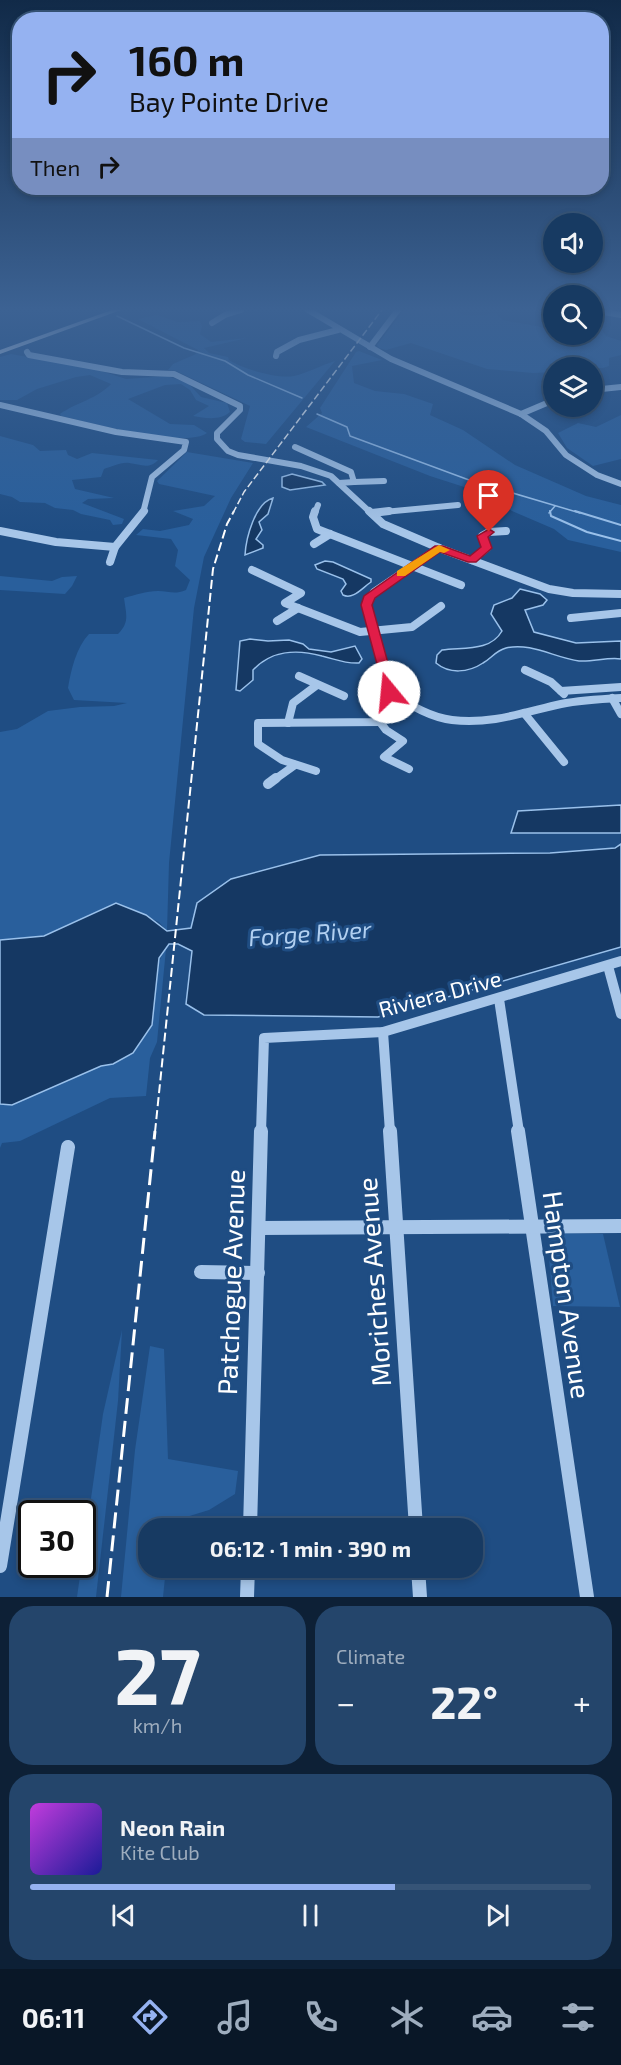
<!DOCTYPE html>
<meta charset="utf-8">
<style>
:root{--surface:#173a62;--page:#24456b;--text:#f1f3f6;--muted:#9eadbe;--line:#365477;--accent:#95b2f1}
body{margin:0;font-family:"Exo 2",sans-serif;background:var(--page);color:var(--text);height:100vh;display:flex;flex-direction:column;font-size:22px;white-space:nowrap}
*{box-sizing:border-box;margin:0}
p{font-size:20px;color:var(--muted)}
.icon{flex:none;width:33px;height:33px;fill:none;stroke:currentColor;stroke-width:2;stroke-linecap:round;stroke-linejoin:round}
.map{position:relative;height:1597px;overflow:hidden}
.sheet{display:flex;flex-direction:column;gap:9px;padding:9px;background:#0d2036;flex:1}
.sheet>*{flex:none}
.guide{position:absolute;left:12px;top:12px;width:597px;height:183px;border-radius:24px;box-shadow:0 3px 9px #0003,0 0 0 2px var(--line);background:#95b2f1;color:#111;overflow:hidden}
.tools{position:absolute;left:543px;top:213px;display:grid;gap:12px}
.tools a{display:grid;place-items:center;width:60px;height:60px;border-radius:50%;background:var(--surface);box-shadow:0 3px 9px #0003,0 0 0 2px var(--line);font-size:30px}
.speed{position:absolute;left:18px;top:1500px;display:flex;gap:12px;font-size:30px;font-weight:700;text-align:center}
.speed>*{display:grid;place-content:center;width:78px;height:78px;border-radius:50%;background:var(--surface);box-shadow:0 3px 9px #0003,0 0 0 2px var(--line);line-height:1}
.speed .limit{border:3px solid #111;border-radius:9px;background:#fff;color:#111}
.pin{position:absolute;display:grid;place-items:center;width:51px;height:51px;color:#fff;margin:-62px -26px;border-radius:50% 50% 50% 0;rotate:-45deg;box-shadow:0 0 6px #0007}
.pin .icon{rotate:45deg}
.me{position:absolute;width:66px;margin:-33px;rotate:343deg;stroke-linejoin:round;filter:drop-shadow(0 0 4px #0008)}
.turn{display:flex;align-items:center;gap:21px;height:126px;padding:0 18px;font-size:27px}
.turn .icon{width:78px;height:78px;stroke-width:2.5}
.turn b{display:block;font-size:42px;line-height:51px}
.then{display:flex;align-items:center;height:57px;padding:0 18px;background:#0003;gap:12px;font-size:22px}
.big{font-size:45px;font-weight:700;line-height:1.1}
.sheet .widget{flex:1;display:flex;flex-direction:column;justify-content:center;gap:9px;min-width:0;padding:0 21px;border-radius:24px;background:var(--page)}
.sheet .dial{align-items:center;gap:0}
.dial b{font-size:78px;line-height:1}
.song{display:flex;align-items:center;gap:18px}
.cover{width:72px;height:72px;border-radius:9px;background:linear-gradient(135deg,hsl(290 70% 55%),hsl(240 70% 35%))}
.played{height:6px;border-radius:3px;background:linear-gradient(90deg,var(--accent) 65%,var(--line) 65%)}
.keys{display:flex;justify-content:space-around;direction:ltr}
.heat{display:flex;justify-content:space-between;align-items:center;font-size:33px;direction:ltr}
.sheet .tiles{flex:1;display:grid;gap:9px;grid-template-columns:1fr 1fr}
.widget:last-child{grid-column:span 2}
.trip{position:absolute;left:138px;top:1518px;width:345px;height:60px;border-radius:24px;background:var(--surface);box-shadow:0 3px 9px #0003,0 0 0 2px var(--line);font-weight:700;line-height:60px;text-align:center}
.tab-bar{display:flex;height:96px;justify-content:space-around;align-items:center;background:#091727;color:var(--muted)}
.tab-bar .icon{width:42px;height:42px}
.tab-bar .active{color:var(--accent)}
.tab-bar b{font-size:27px;color:var(--text)}
.map>svg:first-child{display:block}
</style>
<div class="map">
<svg width="621" height="1597" viewBox="0 0 621 1597">
<rect width="100%" height="100%" fill="#1f4d83"/>
<g fill="#295f9c">
<path d="M404,310h51c10,9 27,5 40,3l8,7 50,9 1,5h38l1,-4h9l4,6 15,5v14l-12,3v8l-6,2h-49l-1,4 -20,1 -46,-4 -76,-26 -25,7 -7,-2 -2,-3z"/>
<path d="M157,315l21,7 22,-1 2,5 -2,8 11,8 36,-4 -43,10 5,5 19,4 1,3c14,9 48,19 65,16 13,-3 28,-11 41,-15l-69,83 -21,-2 -4,-3 9,-33 -74,-35 -8,-1 5,-6 23,-10 2,-4 -60,-31z"/>
<polygon points="359,351 382,360 352,366 354,383 375,391 404,394 433,404 430,415 463,430 515,465 586,496 621,505 621,552 568,540 554,529 512,511 486,494 430,476 306,427 322,413 320,408 356,352"/>
<path d="M11,354l84,15 31,10 41,-3 21,7 13,14 26,6 3,9c-10,9 -25,6 -37,4l16,-10 -13,-6 -6,-10 -9,-6 -16,1 -37,14 42,25 24,1 13,8c-22,16 -118,-11 -146,-17l-1,-2c17,-12 37,-15 51,-30l-21,-9 -14,2 -39,12 -20,11h-17v-43z"/>
<polygon points="621,415 621,459 593,466 567,448 558,433 578,423 596,427"/>
<path d="M0,436l33,9 7,6 26,-1 2,5 9,4 15,-6 66,7c-9,10 -18,4 -29,3 -8,-1 -18,4 -25,6l-3,8 -29,3 3,9 39,9 -26,1 -6,4 42,16 -2,5 -9,1 -3,-5 -29,-6 -8,-4 -18,-2 -10,-5 -25,-1 -8,-5 -12,-3z"/>
<path d="M187,452l66,11 -22,35 -27,59 -10,51 -25,255 -2,68 -8,-9 -43,-19 -72,33 -44,4v-208l17,-3 31,-18 32,-4 34,-1 13,-3 -53,-3 -6,-12c3,-18 8,-40 21,-54h29c12,-12 8,-20 6,-36 11,-3 22,-7 34,-7 11,0 16,4 28,-1l4,-10 -15,-14 3,-16 -7,-11 -35,-4 7,-6 17,2 29,-6 4,-6 -20,-8 31,-5 11,-10 -56,-12 -2,-3z"/>
<polygon points="0,576 52,581 62,577 77,576 72,586 65,594 0,590"/>
<path d="M166,949l-9,93 -7,16 -4,38 -36,2 -90,43 -18,2 -2,5v-44l12,1 89,-39 12,-2 39,-39c2,-24 -1,-56 14,-76z"/>
<polygon points="561,1233 603,1234 620,1307 553,1306 548,1245 552,1237"/>
<polygon points="122,1330 118,1401 96,1597 77,1597 103,1414"/>
<polygon points="150,1346 164,1349 168,1459 238,1471 235,1494 209,1510 170,1522 170,1528 148,1528 148,1568 166,1568 163,1597 121,1597 135,1450"/>
</g>
<g fill="#153863" stroke="#9ac1eb" stroke-width="1.5">
<polygon points="292,474 322,482 325,485 290,490 282,487 282,477"/>
<path d="M273,498l-5,16 -9,8 3,8 -6,9 7,6v3l-18,7c1,-17 10,-52 28,-57z"/>
<path d="M325,561l8,1 38,17v3c-9,6 -18,18 -28,13l-2,-4 5,-7 -3,-5 -26,-10 -2,-4z"/>
<path d="M520,589l20,5 7,6 -4,5 -18,5 9,22 42,11 45,-2v18c-14,-2 -27,3 -42,2 -24,-3 -48,-19 -73,-13 -11,3 -14,10 -23,15 -15,10 -34,11 -47,0l1,-8 5,-5c21,-3 48,2 60,-19l-11,-17 3,-9 18,-7z"/>
<path d="M250,639l18,2 21,-1 14,4 6,5 22,3 24,-6 7,13 -3,4c-14,1 -24,-4 -37,-7 -26,-7 -50,-6 -69,14v10l-13,11 -4,-1 4,-49z"/>
<polygon points="621,805 621,833 511,833 518,811"/>
<polygon points="621,844 621,947 378,1017 204,1015 186,1004 192,951 178,944 169,944 159,958 152,1025 133,1053 113,1064 101,1066 12,1105 0,1104 0,940 44,936 116,903 146,915 167,931 191,928 197,903 231,879 320,855 550,853 615,848"/>
</g>
<g fill="none" stroke-linecap="round" stroke-linejoin="round">
<g stroke="#9ac1eb" stroke-width="1.5">
<polyline points="117,316 184,348 225,361 248,375 302,398"/>
<polyline points="317,414 347,427 350,436 469,480 580,513"/>
<polyline points="549,513 555,506"/>
</g>
<g stroke="#9ac1eb" stroke-width="2">
<polyline points="550,511 551,516 587,532 621,541"/>
<polyline points="575,511 621,525"/>
</g>
<g stroke="#a7c6e9" stroke-width="6">
<polyline points="308,310 391,359 521,414 546,431 566,455 597,475 621,484"/>
<polyline points="592,310 621,315"/>
<polyline points="212,323 225,315 241,310"/>
<polyline points="370,347 398,310"/>
<polyline points="27,352 29,355 122,372 174,374 240,406 240,410 217,433 217,439 228,451 238,455 301,466 331,476 371,513"/>
<polyline points="276,356 277,352 299,340 338,330"/>
<polyline points="592,390 621,387"/>
<polyline points="0,405 116,432 186,442 184,450 152,477 143,513"/>
<polyline points="521,414 554,400"/>
<polyline points="295,447 351,472 354,482 339,483"/>
<polyline points="354,482 384,481"/>
<polyline points="315,513 318,505"/>
<polyline points="373,513 458,505"/>
</g>
<g stroke="#a7c6e9" stroke-width="8">
<polyline points="315,511 313,517 317,529 461,585"/>
<polyline points="369,511 383,524 439,548 549,589 573,593 621,594"/>
<polyline points="372,513 389,511"/>
<polyline points="0,531 56,542 115,547"/>
<polyline points="314,544 330,534"/>
<path d="M439,548l-65,44 -7,13 22,87c20,12 40,25 63,28 38,5 73,-8 109,-16 20,-4 40,-5 60,-6"/>
<polyline points="472,560 487,548 482,536 489,532 506,531"/>
<polyline points="110,562 115,547 144,511"/>
<polyline points="252,570 301,593 285,603 360,632 412,627 441,606"/>
<polyline points="571,618 621,613"/>
<polyline points="277,621 298,608"/>
<polyline points="525,670 551,682 564,694"/>
<polyline points="299,676 344,696"/>
<polyline points="561,691 621,687"/>
<polyline points="612,698 621,714"/>
<polyline points="524,713 564,762"/>
<polyline points="380,722 386,730 403,741 384,757 409,769"/>
<polyline points="288,723 293,703 317,685"/>
<polyline points="316,771 282,760 258,744 258,723 380,722 394,718 414,706"/>
<polyline points="274,780 295,765"/>
</g>
<g stroke="#a7c6e9" stroke-width="10">
<polyline points="268,784 276,778"/>
<polyline points="608,966 621,1014"/>
<polyline points="499,999 519,1132"/>
<polyline points="383,1032 390,1132"/>
<polyline points="261,1132 264,1038 383,1032 621,961"/>
</g>
<g stroke="#a7c6e9" stroke-width="14">
<polyline points="390,1131 416,1528"/>
<polyline points="518,1131 587,1597"/>
<polyline points="260,1228 621,1226"/>
<polyline points="201,1272 258,1273"/>
<polyline points="250,1528 261,1131"/>
<polyline points="0,1566 68,1147"/>
<polyline points="418,1568 420,1597"/>
<polyline points="247,1597 248,1568"/>
</g>
<polygon fill="#eaf2fe" fill-rule="evenodd" points="112,310 121,310 0,354 0,350"/>
<polyline stroke="#fff" stroke-width="1.5" stroke-dasharray="7 3" stroke-linecap="butt" points="233,513 244,492 382,310"/>
<polyline stroke="#fff" stroke-width="2" stroke-dasharray="9 4" stroke-linecap="butt" points="155,1132 213,569 227,524 234,511"/>
<polyline stroke="#fff" stroke-width="3" stroke-dasharray="16 7" stroke-linecap="butt" points="107,1597 155,1131"/>
</g>
<linearGradient id="sky" x2="0" y2="1"><stop stop-color="#112a48"/><stop offset="0.58" stop-color="#3c6293"/><stop offset="1" stop-color="#3c6293" stop-opacity="0"/></linearGradient>
<rect width="621" height="533" fill="url(#sky)"/>
<polygon fill="#e11d48" stroke="#92132f" stroke-width="1.5" points="489,529 494,532 488,537 492,548 476,562 468,562 440,552 375,598 372,605 396,692 394,694 385,694 361,605 364,596 435,546 443,546 470,556 481,547 477,536"/>
<polygon fill="#f59e0b" points="439,545 450,550 444,553 440,552 405,576 397,576 397,571"/>
<g text-anchor="middle" stroke-width="6" stroke-linejoin="round" paint-order="stroke">
<g font-size="22" fill="#fff" stroke="#1f4d83">
<text transform="translate(440 994) rotate(-15)" y="8">Riviera Drive</text>
</g>
<g font-size="24" font-style="italic" fill="#b2d0f1" stroke="#1f4d83">
<text transform="translate(310 934) rotate(-4)" y="8">Forge River</text>
</g>
<g font-size="27" fill="#fff" stroke="#1f4d83">
<text transform="translate(232 1282) rotate(-88)" y="9">Patchogue Avenue</text>
<text transform="translate(375 1282) rotate(-94)" y="9">Moriches Avenue</text>
<text transform="translate(566 1295) rotate(82)" y="9">Hampton Avenue</text>
</g>
</g>
</svg>
<div class="tools">
<a><svg class="icon" aria-label="sound" viewBox="0 0 24 24"><path d="M4 9h4l5-4v14l-5-4H4zM17 9q2 3 0 6"/></svg></a>
<a><svg class="icon" aria-label="search" viewBox="0 0 24 24"><circle cx="10" cy="10" r="6"/><path d="M15 15l6 6"/></svg></a>
<a><svg class="icon" aria-label="layers" viewBox="0 0 24 24"><path d="M12 4l9 5-9 5-9-5zM3 14l9 5 9-5"/></svg></a>
</div>
<div class="speed"><div class="limit">30</div></div>
<div class="pin" style="left:489px;top:532px;background:#d93025"><svg class="icon" aria-label="arrive" viewBox="0 0 24 24"><path d="M6 21V4h12l-3 4 3 4H6"/></svg></div>
<svg class="me" style="left:389px;top:692px" viewBox="-20 -20 40 40"><circle r="19" fill="#fff"/><path d="M0-13L10 11 0 6-10 11z" fill="#e11d48"/></svg>
<div class="trip">06:12 · 1 min · 390 m</div>
<div class="guide">
<div class="turn"><svg class="icon" aria-label="right" viewBox="0 0 24 24"><path d="M7 20v-9h11M14 6l5 5-5 5"/></svg><div><b>160 m</b>Bay Pointe Drive</div></div>
<div class="then">Then<svg class="icon" aria-label="right" viewBox="0 0 24 24"><path d="M7 20v-9h11M14 6l5 5-5 5"/></svg></div>
</div>
</div>
<section class="sheet">
<div class="tiles">
<div class="widget dial"><b>27</b><p>km/h</p></div>
<div class="widget"><p>Climate</p>
<div class="heat"><a>−</a><b class="big">22°</b><a>+</a></div>
</div>
<div class="widget">
<div class="song"><i class="cover"></i><div><b>Neon Rain</b><p>Kite Club</p></div></div>
<div class="played"></div>
<div class="keys"><svg class="icon" aria-label="previous" viewBox="0 0 24 24"><path d="M18 5L8 12l10 7zM5 5v14"/></svg><svg class="icon" aria-label="pause" viewBox="0 0 24 24"><path d="M8 5v14M16 5v14"/></svg><svg class="icon" aria-label="next" viewBox="0 0 24 24"><path d="M6 5l10 7-10 7zM19 5v14"/></svg></div>
</div>
</div>
</section>
<nav class="tab-bar">
<b>06:11</b>
<svg class="icon active" aria-label="directions" viewBox="0 0 24 24"><path d="M12 3l9 9-9 9-9-9zM9 14v-3h6M13 9l2 2-2 2"/></svg>
<svg class="icon" aria-label="music" viewBox="0 0 24 24"><path d="M9 18V5l10-2v13"/><circle cx="6" cy="18" r="3"/><circle cx="16" cy="16" r="3"/></svg>
<svg class="icon" aria-label="phone" viewBox="0 0 24 24"><path d="M5 4h4l2 5-3 2q2 4 5 5l2-3 5 2v4C11 20 4 13 5 4z"/></svg>
<svg class="icon" aria-label="climate" viewBox="0 0 24 24"><path d="M12 3v18M4 7l16 10M4 17L20 7"/></svg>
<svg class="icon" aria-label="car" viewBox="0 0 24 24"><path d="M5 17H2v-5l4-1 3-4h7l3 4 3 1v5h-3M9 17h6M6 11h13"/><circle cx="7" cy="17" r="2"/><circle cx="17" cy="17" r="2"/></svg>
<svg class="icon" aria-label="filters" viewBox="0 0 24 24"><path d="M4 7h16M4 17h16"/><circle cx="9" cy="7" r="2"/><circle cx="15" cy="17" r="2"/></svg>
</nav>
